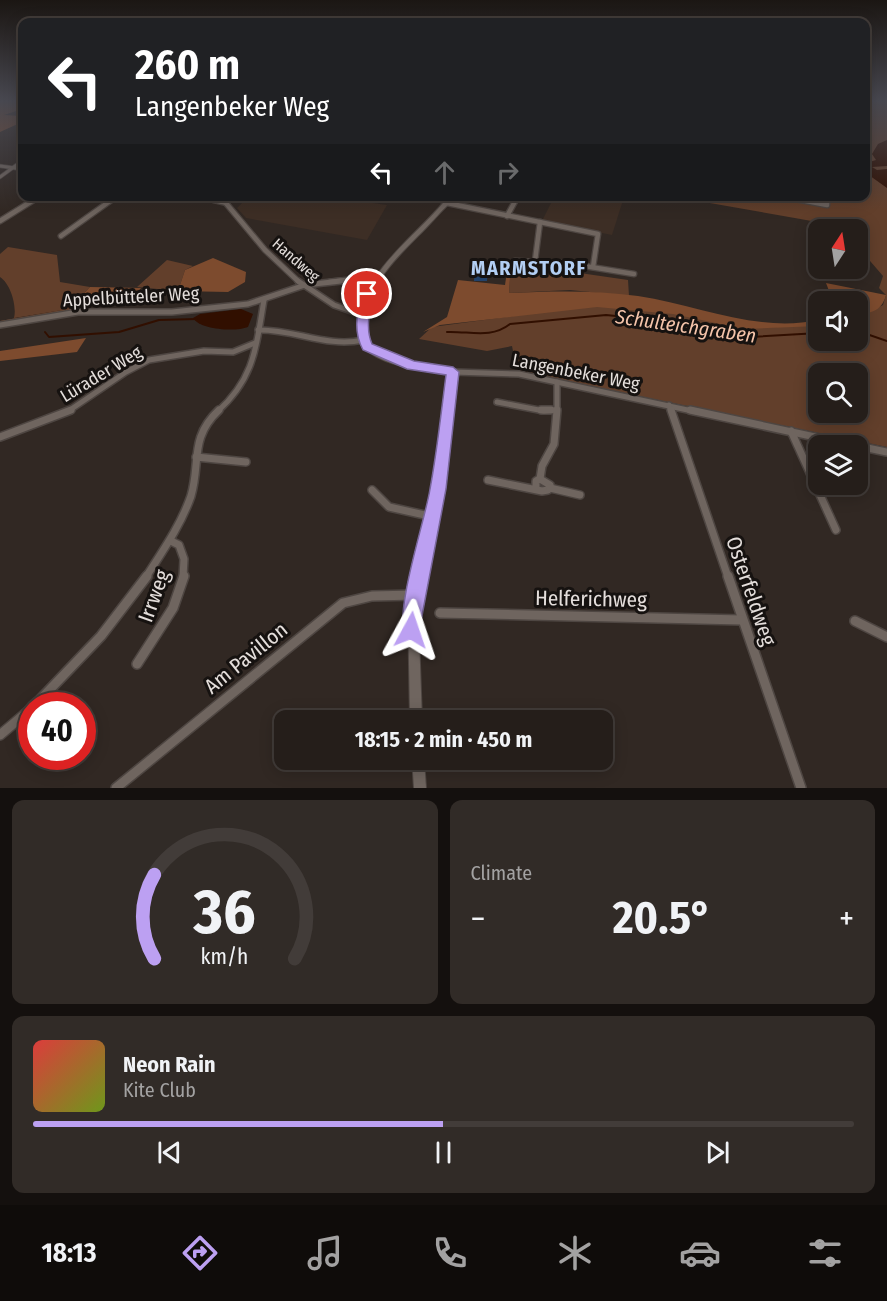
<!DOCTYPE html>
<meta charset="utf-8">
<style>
:root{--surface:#251e1a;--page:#312b27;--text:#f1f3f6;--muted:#a3a2a2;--line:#423c39;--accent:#bca0f2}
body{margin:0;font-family:"Fira Sans Condensed",sans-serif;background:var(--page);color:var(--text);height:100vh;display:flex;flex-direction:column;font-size:22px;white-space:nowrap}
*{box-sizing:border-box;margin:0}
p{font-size:20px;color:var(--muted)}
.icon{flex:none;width:33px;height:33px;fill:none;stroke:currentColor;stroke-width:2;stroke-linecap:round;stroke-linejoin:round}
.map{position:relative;height:788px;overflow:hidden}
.sheet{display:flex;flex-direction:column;gap:12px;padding:12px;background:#14100e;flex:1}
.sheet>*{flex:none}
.guide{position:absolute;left:18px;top:18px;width:852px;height:183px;border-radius:12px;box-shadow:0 3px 15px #0003,0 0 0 2px var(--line);background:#202124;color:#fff;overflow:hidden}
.needle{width:39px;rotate:12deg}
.tools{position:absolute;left:808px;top:219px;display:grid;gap:12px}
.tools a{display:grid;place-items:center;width:60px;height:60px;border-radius:12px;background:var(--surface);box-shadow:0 3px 15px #0003,0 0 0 2px var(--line);font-size:30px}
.speed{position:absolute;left:18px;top:692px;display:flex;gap:12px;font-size:30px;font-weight:700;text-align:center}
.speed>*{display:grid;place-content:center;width:78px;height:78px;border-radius:50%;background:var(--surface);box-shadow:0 3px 15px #0003,0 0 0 2px var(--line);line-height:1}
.speed .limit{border:9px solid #d22;background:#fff;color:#111}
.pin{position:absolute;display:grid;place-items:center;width:51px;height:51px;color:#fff;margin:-26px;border:3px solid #fff;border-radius:50%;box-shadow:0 2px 6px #0007}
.me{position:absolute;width:66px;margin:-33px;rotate:5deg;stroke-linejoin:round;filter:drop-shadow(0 0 4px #0008)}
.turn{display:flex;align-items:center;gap:21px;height:126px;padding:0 18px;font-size:27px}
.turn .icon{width:78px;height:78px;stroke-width:2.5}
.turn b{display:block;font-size:42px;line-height:51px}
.lanes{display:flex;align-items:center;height:57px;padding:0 18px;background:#0003;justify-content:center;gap:30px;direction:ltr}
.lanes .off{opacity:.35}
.big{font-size:45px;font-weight:700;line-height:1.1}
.sheet .widget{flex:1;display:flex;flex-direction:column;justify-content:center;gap:9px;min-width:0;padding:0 21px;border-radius:12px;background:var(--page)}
.sheet .dial{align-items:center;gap:0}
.dial svg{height:156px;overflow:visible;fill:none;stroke:var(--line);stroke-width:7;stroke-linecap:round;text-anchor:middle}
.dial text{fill:var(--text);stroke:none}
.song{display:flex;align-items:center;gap:18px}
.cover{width:72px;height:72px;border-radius:9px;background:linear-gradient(135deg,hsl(0 70% 55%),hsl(80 70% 35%))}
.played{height:6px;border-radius:3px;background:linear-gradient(90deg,var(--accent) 50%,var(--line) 50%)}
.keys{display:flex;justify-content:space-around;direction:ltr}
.heat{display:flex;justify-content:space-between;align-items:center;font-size:33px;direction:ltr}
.sheet .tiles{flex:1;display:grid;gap:12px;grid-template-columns:1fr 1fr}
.widget:last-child{grid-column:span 2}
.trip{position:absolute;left:274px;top:710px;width:339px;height:60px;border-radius:12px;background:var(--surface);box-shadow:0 3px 15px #0003,0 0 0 2px var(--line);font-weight:700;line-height:60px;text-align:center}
.tab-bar{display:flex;height:96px;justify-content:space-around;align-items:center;background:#0f0c0a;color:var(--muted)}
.tab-bar .icon{width:42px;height:42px}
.tab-bar .current{color:var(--accent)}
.tab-bar b{font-size:27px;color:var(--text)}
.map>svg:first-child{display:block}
</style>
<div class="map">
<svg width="887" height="788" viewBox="0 0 887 788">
<rect width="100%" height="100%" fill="#312823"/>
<g fill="#3d2e25">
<polygon points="249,196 346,197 344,199 387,205 367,240 246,218 237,208"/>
<polygon points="554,197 624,197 612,235 542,221"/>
</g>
<g fill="#623f2b" fill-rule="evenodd">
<path d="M866,100h21v347l-370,-76 -5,-25 -25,5 -68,-12 13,-12 163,-22 65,2 97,21 62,-3v15h39v-23l25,-12 3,-10 -7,-7 4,-12 -25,-29v-17l-15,-1 -3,-3 -136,-24 -13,-5 175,-1zM819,374h39v38h-39z"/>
<path d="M8,247l49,8 3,27 30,5 -21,22 -55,9c3,-11 -3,-34 -14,-41v-23z"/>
<polygon points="167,260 193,266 185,270 178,291 137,287"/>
<polygon points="511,263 628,280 629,296 570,290 509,293"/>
</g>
<g fill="#7d4b2e">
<polygon points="0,100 22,100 22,109 4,115 22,116 22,122 0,132"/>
<polygon points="213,258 246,272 245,282 228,292 178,291 185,270"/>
<path d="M511,263l-2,30c43,-2 86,-3 129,3 61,9 118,37 181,24v6l-75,3 -71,-15 -76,-7 -157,18 -17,7 24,-15 11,-37 47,5 3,-21z"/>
<path d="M826,283l60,12c-4,15 -13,18 -28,19v-12l-25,-1z"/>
<path d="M90,287l51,1 -5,7c-20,1 -46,-1 -58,17l-74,12 -4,5v-8l69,-12z"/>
<polygon points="86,338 77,352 0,361 0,351"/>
</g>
<g fill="#310f00">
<polygon points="887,140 887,166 872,167 877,170 887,169 887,188 866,173 866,163 876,160 872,154 878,144"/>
<path d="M241,309l12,5 -5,13c-12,5 -48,3 -55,-9l7,-4z"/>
</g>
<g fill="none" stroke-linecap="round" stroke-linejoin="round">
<g stroke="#310f00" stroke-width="2">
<polyline points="858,331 887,341"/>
<polyline points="45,332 49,337 119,332 159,320 197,319"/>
<path d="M447,332c23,-1 44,7 63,-8l96,-9 80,8 64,14 69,-4"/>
</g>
</g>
<polygon fill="#22426b" points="475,265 488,266 487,281 474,281"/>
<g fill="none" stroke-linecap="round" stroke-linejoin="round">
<g stroke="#4e4642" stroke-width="4.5">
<g id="minor-far4">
<polyline points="0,166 22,169"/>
<polyline points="0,177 22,161"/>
</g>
</g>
<g stroke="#4e4642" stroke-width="7">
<g id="minor-far3">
<polyline points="193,196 202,196"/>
<polyline points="215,196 214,200 227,203"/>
<polyline points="220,196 265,250 299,282"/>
<polyline points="780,196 827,205 827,196"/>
<polyline points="447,203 598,234 593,267"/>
<polyline points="507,216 518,196"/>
<polyline points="0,221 40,196"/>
<polyline points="61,236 117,196"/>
<polyline points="515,261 566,263 634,274"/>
<polyline points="535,261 540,222"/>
<polyline points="329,282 380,276"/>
</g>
</g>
<g stroke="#4e4642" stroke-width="8">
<g id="minor-far2">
<polyline points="298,281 334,305 363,315"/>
<polyline points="0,325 78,312 172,312 248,304 305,285 341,281"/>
<path d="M258,330c36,-1 69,18 105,10"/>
<polyline points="453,372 519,374 697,412"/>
<polyline points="497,402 544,411 555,410"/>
<polyline points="669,405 671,412"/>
<polyline points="67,412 126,372 149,360 204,351 233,352 255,343"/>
<path d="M217,412c38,-34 39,-65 47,-112"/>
<polyline points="557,412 557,382"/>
</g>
</g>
<g stroke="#4e4642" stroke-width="10">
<g id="minor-far1">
<polyline points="541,410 551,410"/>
<polyline points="671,410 728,577"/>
<polyline points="690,410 857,446"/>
<polyline points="791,431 836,530"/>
<polyline points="0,437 71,410"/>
<polyline points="858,446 887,452"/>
<polyline points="196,457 246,462"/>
<polyline points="540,479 542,466 554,444 557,410"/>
<polyline points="488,480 542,491 548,490 550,485 540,479 536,481 536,488"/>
<polyline points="550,488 580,495"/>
<polyline points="372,490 389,507 434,517"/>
<polyline points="171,541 179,545 184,559 183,577"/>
<path d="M146,577c16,-25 35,-52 45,-81 10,-34 -2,-58 28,-86"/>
</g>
</g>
<g stroke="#4e4642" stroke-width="12">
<g id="minor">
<polyline points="728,576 801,788"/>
<polyline points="440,613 742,620"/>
<polyline points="855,621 887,637"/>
<polyline points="137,664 173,608 184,576"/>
<polyline points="35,705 101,636 147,576"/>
<polyline points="0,735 32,708"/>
<polyline points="116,788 343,603 372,596 415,595"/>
</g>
</g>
<g stroke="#4e4642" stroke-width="2">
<g id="tertiary">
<path d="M420,196h9l16,5 4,-5h5l-5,8c-9,8 -17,18 -26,27 -26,26 -59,56 -57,96 0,7 -1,13 3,18 15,17 62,21 84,24l4,3 -18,145 -21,91 4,112h-12l-2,-112 21,-91 20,-143c-24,-3 -59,-7 -79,-21 -9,-6 -11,-13 -11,-23 -2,-54 53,-90 84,-127z"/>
<polygon points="412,759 424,759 426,788 414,788"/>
</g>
</g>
<use href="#minor-far4" stroke="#6f655f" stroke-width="3"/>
<use href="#minor-far3" stroke="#6f655f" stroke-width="4.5"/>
<use href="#minor-far2" stroke="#6f655f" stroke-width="5"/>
<use href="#minor-far1" stroke="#6f655f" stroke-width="7"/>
<use href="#minor" stroke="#6f655f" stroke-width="9"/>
<use href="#tertiary" fill="#6f655f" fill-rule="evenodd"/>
</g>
<linearGradient id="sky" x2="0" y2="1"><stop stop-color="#1b1613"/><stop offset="0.48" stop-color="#484850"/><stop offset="1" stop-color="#484850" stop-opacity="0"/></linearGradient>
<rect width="887" height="210" fill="url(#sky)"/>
<path fill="#bca0f2" stroke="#7a689d" stroke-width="1.5" d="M367,291l6,3c-3,17 -8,34 -1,50l42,17 39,6 6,5 -13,117 -28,148 -7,3 -6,-3c-11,-26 20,-116 25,-148 7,-37 11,-76 16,-114l-39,-6 -44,-19c-10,-18 -6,-36 -2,-56z"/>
<g text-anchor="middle" stroke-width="6" stroke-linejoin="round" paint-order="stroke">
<g font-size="15" fill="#e4dedb" stroke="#161210">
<text transform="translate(296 260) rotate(41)" y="5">Handweg</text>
</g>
<g font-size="18" fill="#e4dedb" stroke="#161210">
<text transform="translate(131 297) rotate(-3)" y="6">Appelbütteler Weg</text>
<text transform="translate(576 372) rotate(11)" y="6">Langenbeker Weg</text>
<text transform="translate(101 374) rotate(-31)" y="6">Lürader Weg</text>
</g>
<g font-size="20" font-weight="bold" letter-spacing="1.5" fill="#b2cef3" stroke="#161210">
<text x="529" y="275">MARMSTORF</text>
</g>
<g font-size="20" font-style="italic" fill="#f5c4aa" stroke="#161210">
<text transform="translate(686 326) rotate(8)" y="7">Schulteichgraben</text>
</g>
<g font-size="21" fill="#e4dedb" stroke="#161210">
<text transform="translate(751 591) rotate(71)" y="7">Osterfeldweg</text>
<text transform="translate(154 596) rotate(-70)" y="7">Irrweg</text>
<text transform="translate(591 599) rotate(1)" y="7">Helferichweg</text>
<text transform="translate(246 658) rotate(-39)" y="7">Am Pavillon</text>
</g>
</g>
</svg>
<div class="tools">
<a><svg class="needle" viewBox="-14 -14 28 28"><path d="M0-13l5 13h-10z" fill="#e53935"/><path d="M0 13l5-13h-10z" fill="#a3a2a2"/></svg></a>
<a><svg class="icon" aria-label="sound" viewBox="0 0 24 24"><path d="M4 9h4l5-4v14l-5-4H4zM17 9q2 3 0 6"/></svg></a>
<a><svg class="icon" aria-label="search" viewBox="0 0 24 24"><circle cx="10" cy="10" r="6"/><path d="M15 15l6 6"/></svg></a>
<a><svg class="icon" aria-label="layers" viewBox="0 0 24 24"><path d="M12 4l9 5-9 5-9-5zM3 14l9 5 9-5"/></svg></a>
</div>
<div class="speed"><div class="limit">40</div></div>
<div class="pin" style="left:367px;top:294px;background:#d93025"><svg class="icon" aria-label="arrive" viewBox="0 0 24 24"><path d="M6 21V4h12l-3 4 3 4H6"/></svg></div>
<svg class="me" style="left:411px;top:630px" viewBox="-20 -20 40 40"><path d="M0-17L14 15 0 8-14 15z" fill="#bca0f2" stroke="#fff" stroke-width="4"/></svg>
<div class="trip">18:15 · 2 min · 450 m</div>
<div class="guide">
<div class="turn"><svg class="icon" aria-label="left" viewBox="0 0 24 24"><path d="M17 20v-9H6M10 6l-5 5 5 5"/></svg><div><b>260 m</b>Langenbeker Weg</div></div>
<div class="lanes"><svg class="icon" aria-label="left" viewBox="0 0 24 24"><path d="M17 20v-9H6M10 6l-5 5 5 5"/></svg><svg class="icon off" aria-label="ahead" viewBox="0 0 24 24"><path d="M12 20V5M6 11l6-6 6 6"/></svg><svg class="icon off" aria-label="right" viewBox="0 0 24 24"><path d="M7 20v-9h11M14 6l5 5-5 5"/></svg></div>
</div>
</div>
<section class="sheet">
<div class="tiles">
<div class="widget dial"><svg viewBox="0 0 100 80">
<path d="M14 69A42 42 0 1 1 86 69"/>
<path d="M14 69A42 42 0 0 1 14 26" stroke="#bca0f2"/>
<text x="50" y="56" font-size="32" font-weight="700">36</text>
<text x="50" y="72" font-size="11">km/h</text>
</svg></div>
<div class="widget"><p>Climate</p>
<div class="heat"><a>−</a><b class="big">20.5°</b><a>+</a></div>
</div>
<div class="widget">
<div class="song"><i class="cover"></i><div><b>Neon Rain</b><p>Kite Club</p></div></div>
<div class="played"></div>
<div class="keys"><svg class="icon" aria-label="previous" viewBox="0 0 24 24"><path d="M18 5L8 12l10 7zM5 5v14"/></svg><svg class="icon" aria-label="pause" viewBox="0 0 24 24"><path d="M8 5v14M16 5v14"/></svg><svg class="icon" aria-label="next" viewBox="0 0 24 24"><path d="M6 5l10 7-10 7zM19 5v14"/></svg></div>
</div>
</div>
</section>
<nav class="tab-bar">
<b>18:13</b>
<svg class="icon current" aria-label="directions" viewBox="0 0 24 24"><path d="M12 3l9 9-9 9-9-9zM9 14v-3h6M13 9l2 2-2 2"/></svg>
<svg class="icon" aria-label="music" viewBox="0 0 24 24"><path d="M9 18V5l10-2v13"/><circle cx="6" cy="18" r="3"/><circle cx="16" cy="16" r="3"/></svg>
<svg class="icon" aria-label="phone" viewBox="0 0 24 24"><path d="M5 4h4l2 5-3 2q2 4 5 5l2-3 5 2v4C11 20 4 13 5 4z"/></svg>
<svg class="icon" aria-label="climate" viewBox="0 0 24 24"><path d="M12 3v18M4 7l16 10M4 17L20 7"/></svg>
<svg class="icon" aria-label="car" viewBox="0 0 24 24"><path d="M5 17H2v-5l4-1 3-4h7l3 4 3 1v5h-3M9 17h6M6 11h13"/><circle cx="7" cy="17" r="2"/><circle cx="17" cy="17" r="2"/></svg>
<svg class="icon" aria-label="filters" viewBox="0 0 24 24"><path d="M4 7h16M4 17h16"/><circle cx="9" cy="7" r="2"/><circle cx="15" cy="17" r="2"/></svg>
</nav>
